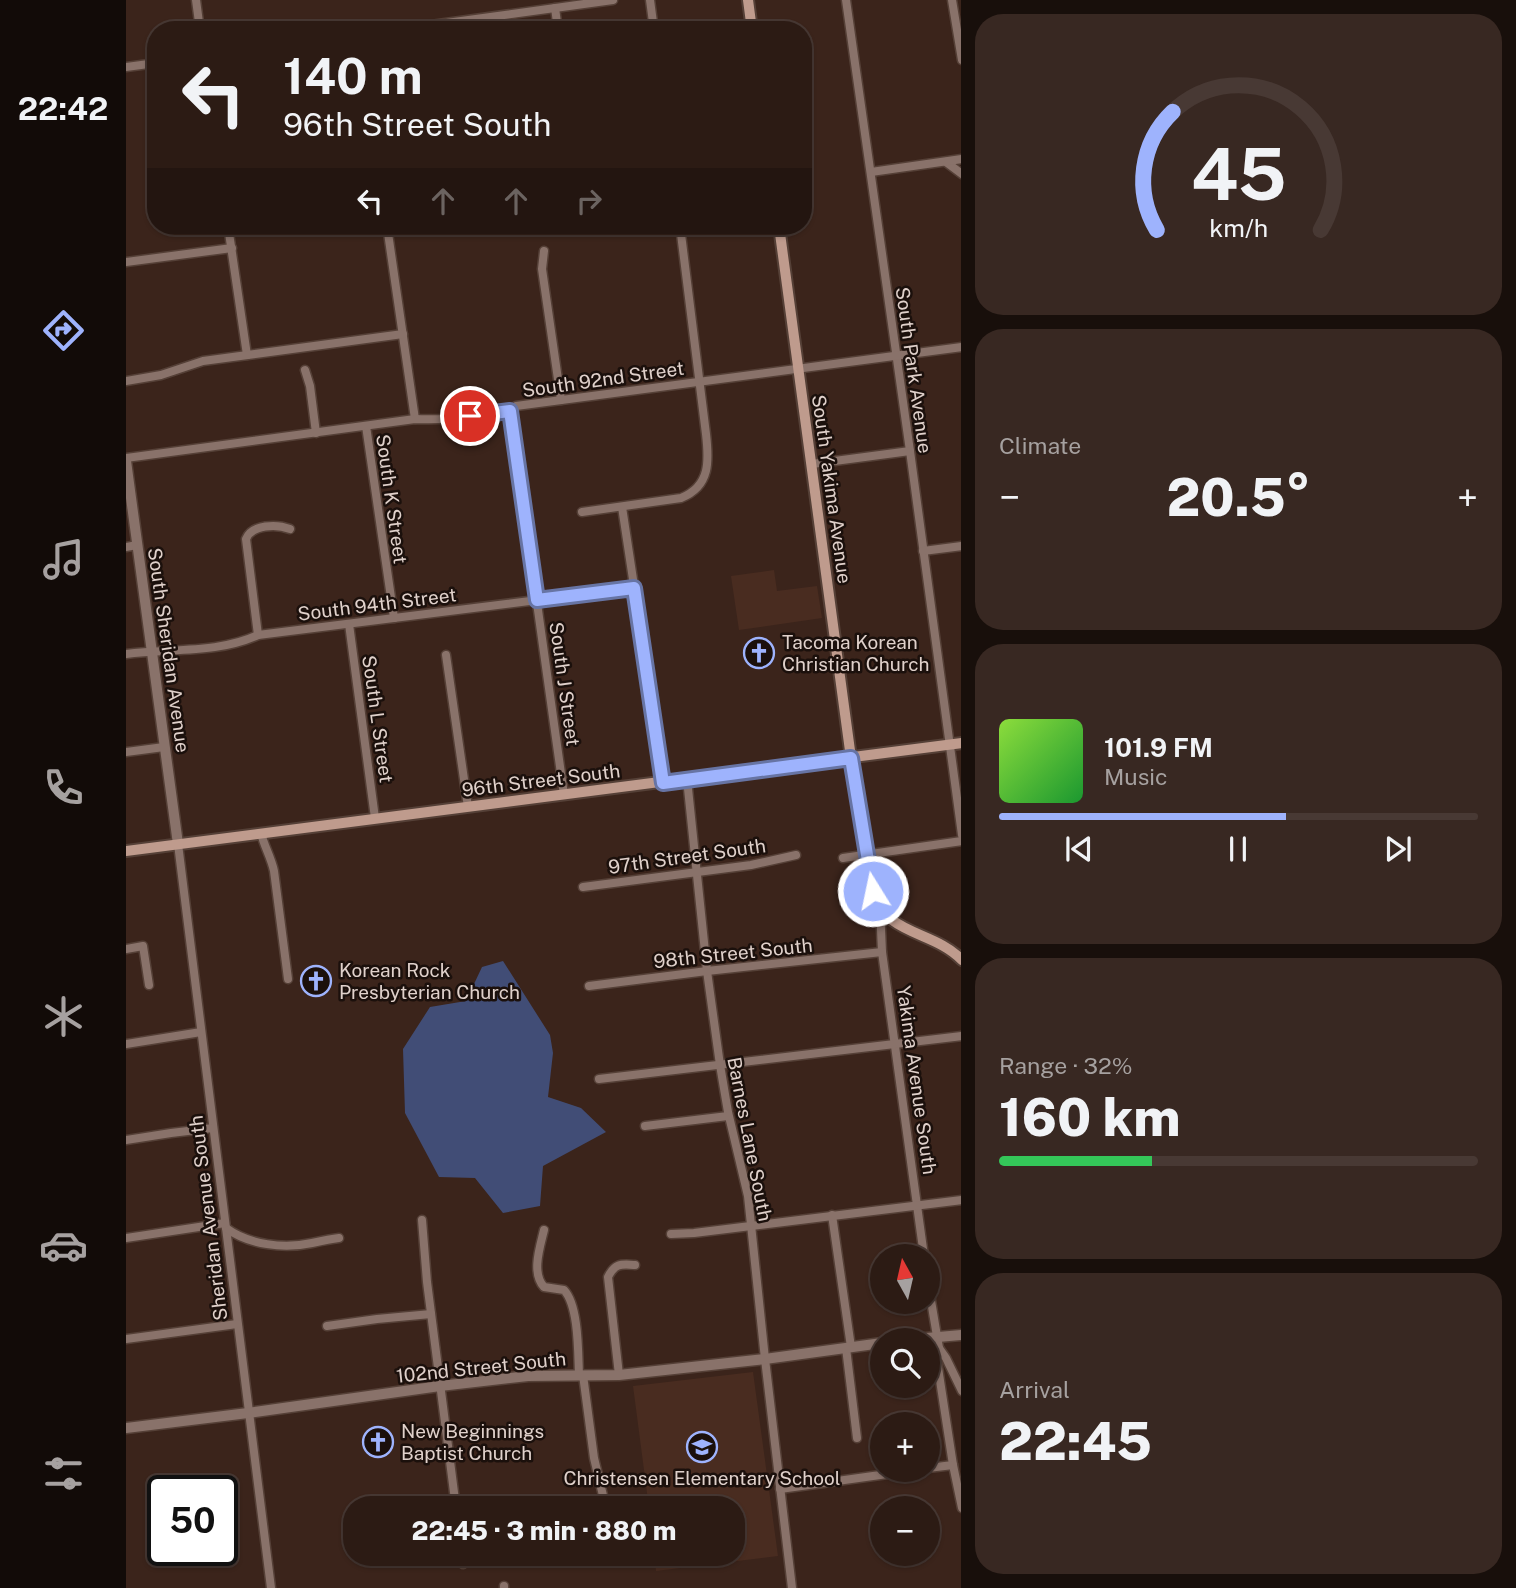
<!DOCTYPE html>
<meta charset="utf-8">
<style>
:root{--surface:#2c1b14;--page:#382822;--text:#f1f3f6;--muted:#a6a1a0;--line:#483934;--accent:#9eb3fd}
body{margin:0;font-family:"Public Sans",sans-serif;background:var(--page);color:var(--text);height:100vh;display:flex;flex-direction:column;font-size:26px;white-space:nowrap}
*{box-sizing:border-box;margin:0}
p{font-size:23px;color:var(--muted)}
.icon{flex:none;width:38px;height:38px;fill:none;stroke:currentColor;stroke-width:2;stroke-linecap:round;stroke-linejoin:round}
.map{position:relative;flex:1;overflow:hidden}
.drawer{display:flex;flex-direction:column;gap:14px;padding:14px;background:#180f0b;width:555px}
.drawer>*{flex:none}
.hud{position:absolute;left:21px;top:21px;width:665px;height:214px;border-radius:28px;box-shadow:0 2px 5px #0004,0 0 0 2px var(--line);background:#2c1b14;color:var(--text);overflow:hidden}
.needle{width:46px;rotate:352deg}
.tools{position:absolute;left:744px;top:1244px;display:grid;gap:14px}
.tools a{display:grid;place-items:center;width:70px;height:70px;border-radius:50%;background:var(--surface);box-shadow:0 2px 5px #0004,0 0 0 2px var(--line);font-size:35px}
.speed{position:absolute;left:21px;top:1475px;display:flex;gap:14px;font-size:35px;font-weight:700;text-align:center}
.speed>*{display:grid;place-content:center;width:91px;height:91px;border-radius:50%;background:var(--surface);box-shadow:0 2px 5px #0004,0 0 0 2px var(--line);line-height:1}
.speed .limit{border:4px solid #111;border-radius:10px;background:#fff;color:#111}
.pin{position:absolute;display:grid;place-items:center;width:60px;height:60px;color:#fff;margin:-30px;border:4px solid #fff;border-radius:50%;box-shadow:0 2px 7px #0007}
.me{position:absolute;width:77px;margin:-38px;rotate:350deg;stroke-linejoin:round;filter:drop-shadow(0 0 5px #0008)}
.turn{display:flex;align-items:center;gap:24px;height:147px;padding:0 21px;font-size:32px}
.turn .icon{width:91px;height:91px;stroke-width:2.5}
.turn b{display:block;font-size:49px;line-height:60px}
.lanes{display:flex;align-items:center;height:66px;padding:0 21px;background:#0003;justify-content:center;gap:35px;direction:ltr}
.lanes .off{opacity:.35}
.big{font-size:52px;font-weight:800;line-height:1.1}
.drawer .tile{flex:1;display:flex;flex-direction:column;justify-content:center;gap:10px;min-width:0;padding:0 24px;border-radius:28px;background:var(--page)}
.drawer .dial{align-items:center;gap:0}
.dial svg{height:182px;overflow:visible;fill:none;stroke:var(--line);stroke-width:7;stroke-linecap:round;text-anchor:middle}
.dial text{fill:var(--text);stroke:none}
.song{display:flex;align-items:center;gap:21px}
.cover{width:84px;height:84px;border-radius:10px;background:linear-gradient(135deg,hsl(90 70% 55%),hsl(130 70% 35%))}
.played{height:7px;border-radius:4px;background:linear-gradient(90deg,var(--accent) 60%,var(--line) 60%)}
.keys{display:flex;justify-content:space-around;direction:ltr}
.heat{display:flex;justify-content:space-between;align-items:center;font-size:38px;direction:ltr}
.charge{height:10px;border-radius:5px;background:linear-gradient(90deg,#34c759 32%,var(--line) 0)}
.trip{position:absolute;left:217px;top:1496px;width:402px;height:70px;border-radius:28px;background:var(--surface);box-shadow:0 2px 5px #0004,0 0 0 2px var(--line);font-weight:800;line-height:70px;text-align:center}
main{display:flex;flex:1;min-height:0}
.tab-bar{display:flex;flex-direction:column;width:126px;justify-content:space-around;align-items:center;background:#120b08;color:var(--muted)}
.tab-bar .icon{width:49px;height:49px}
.tab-bar .current{color:var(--accent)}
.tab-bar b{font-size:32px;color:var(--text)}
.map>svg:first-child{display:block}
</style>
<main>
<nav class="tab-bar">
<b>22:42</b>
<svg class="icon current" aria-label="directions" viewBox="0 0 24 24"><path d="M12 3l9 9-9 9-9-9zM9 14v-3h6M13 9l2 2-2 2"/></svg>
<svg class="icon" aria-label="music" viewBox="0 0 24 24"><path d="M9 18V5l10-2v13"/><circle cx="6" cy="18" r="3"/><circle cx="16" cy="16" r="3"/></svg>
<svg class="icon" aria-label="phone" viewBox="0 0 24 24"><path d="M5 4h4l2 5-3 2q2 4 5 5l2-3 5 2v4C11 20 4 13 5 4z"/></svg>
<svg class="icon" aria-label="climate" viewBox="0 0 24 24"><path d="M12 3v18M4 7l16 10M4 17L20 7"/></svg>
<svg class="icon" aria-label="car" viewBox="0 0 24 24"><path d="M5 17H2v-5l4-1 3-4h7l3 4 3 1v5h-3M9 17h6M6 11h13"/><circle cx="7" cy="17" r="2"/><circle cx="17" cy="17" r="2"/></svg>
<svg class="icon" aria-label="filters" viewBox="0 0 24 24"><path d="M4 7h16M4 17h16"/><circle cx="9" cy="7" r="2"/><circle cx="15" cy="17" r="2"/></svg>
</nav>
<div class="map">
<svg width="836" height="1588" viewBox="0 0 836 1588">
<rect width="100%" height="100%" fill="#3b241b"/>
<g fill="#492c20">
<polygon points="648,570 651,591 691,586 696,618 613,630 605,576"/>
<polygon points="627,1372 652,1556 530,1571 528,1554 607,1554 607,1508 523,1508 507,1386"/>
</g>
<polygon fill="#414d76" points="377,961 424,1035 427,1053 422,1097 455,1108 480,1132 417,1166 414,1206 377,1213 349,1178 313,1177 279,1113 277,1049 304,1007 340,1001 356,967"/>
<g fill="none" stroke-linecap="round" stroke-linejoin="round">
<g stroke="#554037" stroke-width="11">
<g id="minor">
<polyline points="70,0 74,30"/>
<polyline points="524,0 528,30"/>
<polyline points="720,0 784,451 836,835"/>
<polyline points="826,0 836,60"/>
<polyline points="429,8 432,30"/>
<polyline points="269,30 487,0"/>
<polyline points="0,67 30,63"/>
<polyline points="820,162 836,174"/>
<polyline points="745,172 836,159"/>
<polyline points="102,226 121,355"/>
<polyline points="261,226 289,419"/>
<polyline points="418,251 416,269 435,400"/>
<polyline points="0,262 106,248"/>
<polyline points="179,370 184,386 190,433"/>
<polyline points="0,381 35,375 77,361 277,334"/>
<polyline points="384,411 438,795"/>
<polyline points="240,426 268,618"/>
<path d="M0,458l289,-39c21,1 86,-1 101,-13l446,-59"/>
<polyline points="686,464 784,451"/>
<polyline points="496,507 538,783"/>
<path d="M456,512l99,-14c30,-12 28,-38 25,-64l-26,-208"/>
<polyline points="0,547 11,545"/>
<polyline points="797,551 836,546"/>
<polyline points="223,624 249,818"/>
<path d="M132,635l-12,-96c6,-15 31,-15 44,-10"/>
<path d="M0,654c43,-6 91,0 132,-19l375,-47"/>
<polyline points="320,655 342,807"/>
<polyline points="0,752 38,747"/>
<polyline points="561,779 581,971 594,1065 602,1112 622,1196 639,1359 666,1588"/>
<path d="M135,833c3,13 10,24 13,38l14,108"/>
<polyline points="52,844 145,1588"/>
<polyline points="717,858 836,841"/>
<polyline points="457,887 625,865 670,855"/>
<polyline points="754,907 756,952 798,1256"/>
<polyline points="0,949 17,946 23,985"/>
<polyline points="463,986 581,971 756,952"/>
<polyline points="0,1044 75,1032"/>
<polyline points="473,1079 836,1036"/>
<polyline points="519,1126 602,1116"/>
<polyline points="0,1140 45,1133 87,1128"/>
<polyline points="706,1215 725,1347"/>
<polyline points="296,1220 301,1282 330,1508"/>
<path d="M100,1228c23,17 58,21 86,15 9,-2 18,-4 27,-5"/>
<path d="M418,1230c-4,17 -13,43 0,57l20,3c15,16 14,63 15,85"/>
<polyline points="545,1234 568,1233 836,1200"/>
<polyline points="0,1238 99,1223"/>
<polyline points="802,1283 813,1348 811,1361 827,1465 836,1508"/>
<polyline points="201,1326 251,1319 305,1314"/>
<polyline points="0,1339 111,1324"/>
<polyline points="720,1348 731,1438"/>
<polyline points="813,1348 820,1358 836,1391"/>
<polyline points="457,1375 468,1458 480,1508"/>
<path d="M493,1375l-11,-98c7,-14 13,-13 27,-12"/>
<polyline points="802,1468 827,1465"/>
<polyline points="654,1489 790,1470"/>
<polyline points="336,1554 337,1564"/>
<polyline points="378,1586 378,1588"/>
</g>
</g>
<g stroke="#554037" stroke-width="13">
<g id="tertiary">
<polyline points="0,461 52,844"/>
<polyline points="778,1340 836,1335"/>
<polyline points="0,1428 122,1413 314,1386 402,1376 493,1375 639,1359 756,1343"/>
</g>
</g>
<g stroke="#554037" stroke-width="14">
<g id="secondary">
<polyline points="622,0 626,30"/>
<path d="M653,226l72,532 21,133c14,45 61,39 90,69"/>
<polyline points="0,851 836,743"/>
</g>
</g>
<use href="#minor" stroke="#89726a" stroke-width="8"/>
<use href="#tertiary" stroke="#89726a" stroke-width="10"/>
<use href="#secondary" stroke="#bf9b8d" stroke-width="10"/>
</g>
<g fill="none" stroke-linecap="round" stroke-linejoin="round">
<g stroke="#6774a4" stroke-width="18">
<polyline id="route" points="344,416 384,411 411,600 508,588 537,783 725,758 747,891"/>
</g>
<use href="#route" stroke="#9eb3fd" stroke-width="12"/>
</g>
<defs>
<g id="church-ring" transform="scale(1.575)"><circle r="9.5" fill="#1b100c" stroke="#9eb3fd" stroke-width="1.5"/><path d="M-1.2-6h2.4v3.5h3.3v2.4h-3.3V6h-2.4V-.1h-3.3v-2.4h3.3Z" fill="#9eb3fd"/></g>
<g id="school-ring" transform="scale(1.575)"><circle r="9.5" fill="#1b100c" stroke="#9eb3fd" stroke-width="1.5"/><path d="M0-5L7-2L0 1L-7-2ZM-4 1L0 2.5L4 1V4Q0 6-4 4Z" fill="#9eb3fd"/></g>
</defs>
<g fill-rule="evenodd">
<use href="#church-ring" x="633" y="653"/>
<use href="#church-ring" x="190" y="981"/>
<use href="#church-ring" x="252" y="1442"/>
<use href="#school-ring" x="576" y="1447"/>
</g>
<g text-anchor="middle" stroke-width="5" stroke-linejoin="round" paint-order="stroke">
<g font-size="19" fill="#e0d1cb" stroke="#1b100c">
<text transform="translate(788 370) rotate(82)" y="7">South Park Avenue</text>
<text transform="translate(477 379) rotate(-8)" y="7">South 92nd Street</text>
<text transform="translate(706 489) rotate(82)" y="7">South Yakima Avenue</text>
<text transform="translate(266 499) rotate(82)" y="7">South K Street</text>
<text transform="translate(251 604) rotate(-7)" y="7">South 94th Street</text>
<text transform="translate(43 650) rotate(82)" y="7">South Sheridan Avenue</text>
<text transform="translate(439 684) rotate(82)" y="7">South J Street</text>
<text transform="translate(252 719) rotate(82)" y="7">South L Street</text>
<text transform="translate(415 780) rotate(-7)" y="7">96th Street South</text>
<text transform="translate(561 856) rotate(-8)" y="7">97th Street South</text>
<text transform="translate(607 953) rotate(-6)" y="7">98th Street South</text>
<text transform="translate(791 1080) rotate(82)" y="7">Yakima Avenue South</text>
<text transform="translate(624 1139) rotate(79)" y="7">Barnes Lane South</text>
<text transform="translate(82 1218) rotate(-97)" y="7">Sheridan Avenue South</text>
<text transform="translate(355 1367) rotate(-6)" y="7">102nd Street South</text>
</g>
<g font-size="19" fill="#e0d1cb" stroke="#1b100c" text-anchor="start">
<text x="656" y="649">Tacoma Korean<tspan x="656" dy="22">Christian Church</tspan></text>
<text x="213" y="977">Korean Rock<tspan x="213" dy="22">Presbyterian Church</tspan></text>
<text x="275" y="1438">New Beginnings<tspan x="275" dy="22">Baptist Church</tspan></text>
<text x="576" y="1485" text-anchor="middle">Christensen Elementary School</text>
</g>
</g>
</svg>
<div class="tools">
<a><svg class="needle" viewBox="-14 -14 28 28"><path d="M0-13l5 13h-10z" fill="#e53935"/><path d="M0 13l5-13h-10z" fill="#a6a1a0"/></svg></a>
<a><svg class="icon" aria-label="search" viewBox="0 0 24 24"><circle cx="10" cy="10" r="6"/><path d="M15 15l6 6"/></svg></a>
<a>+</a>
<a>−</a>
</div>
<div class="speed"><div class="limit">50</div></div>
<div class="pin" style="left:344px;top:416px;background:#d93025"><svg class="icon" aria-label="arrive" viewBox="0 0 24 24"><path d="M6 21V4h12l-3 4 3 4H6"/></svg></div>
<svg class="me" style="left:747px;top:891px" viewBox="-20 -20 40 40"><circle r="17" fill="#9eb3fd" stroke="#fff" stroke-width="3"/><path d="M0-11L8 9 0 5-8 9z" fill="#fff"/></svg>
<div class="trip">22:45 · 3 min · 880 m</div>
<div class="hud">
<div class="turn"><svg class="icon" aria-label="left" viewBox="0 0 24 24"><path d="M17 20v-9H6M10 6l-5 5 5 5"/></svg><div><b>140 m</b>96th Street South</div></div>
<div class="lanes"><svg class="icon" aria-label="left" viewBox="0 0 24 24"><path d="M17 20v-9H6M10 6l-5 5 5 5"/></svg><svg class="icon off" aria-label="ahead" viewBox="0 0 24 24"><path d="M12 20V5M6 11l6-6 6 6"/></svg><svg class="icon off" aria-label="ahead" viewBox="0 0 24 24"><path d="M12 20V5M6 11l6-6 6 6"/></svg><svg class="icon off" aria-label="right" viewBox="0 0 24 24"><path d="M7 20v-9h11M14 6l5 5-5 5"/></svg></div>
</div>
</div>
<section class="drawer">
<div class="tile dial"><svg viewBox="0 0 100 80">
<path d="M14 69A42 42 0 1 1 86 69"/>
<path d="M14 69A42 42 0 0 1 21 17" stroke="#9eb3fd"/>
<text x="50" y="56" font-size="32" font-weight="700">45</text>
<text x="50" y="72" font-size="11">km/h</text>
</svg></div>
<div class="tile"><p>Climate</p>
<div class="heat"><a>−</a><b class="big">20.5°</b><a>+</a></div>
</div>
<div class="tile">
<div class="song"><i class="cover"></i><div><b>101.9 FM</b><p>Music</p></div></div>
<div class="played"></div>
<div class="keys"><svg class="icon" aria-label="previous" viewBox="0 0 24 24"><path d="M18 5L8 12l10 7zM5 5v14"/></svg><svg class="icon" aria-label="pause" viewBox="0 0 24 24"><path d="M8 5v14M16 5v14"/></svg><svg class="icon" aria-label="next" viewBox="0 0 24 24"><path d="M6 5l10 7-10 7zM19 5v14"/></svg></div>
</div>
<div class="tile"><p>Range · 32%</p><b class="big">160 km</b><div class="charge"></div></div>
<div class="tile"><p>Arrival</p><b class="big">22:45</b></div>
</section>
</main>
